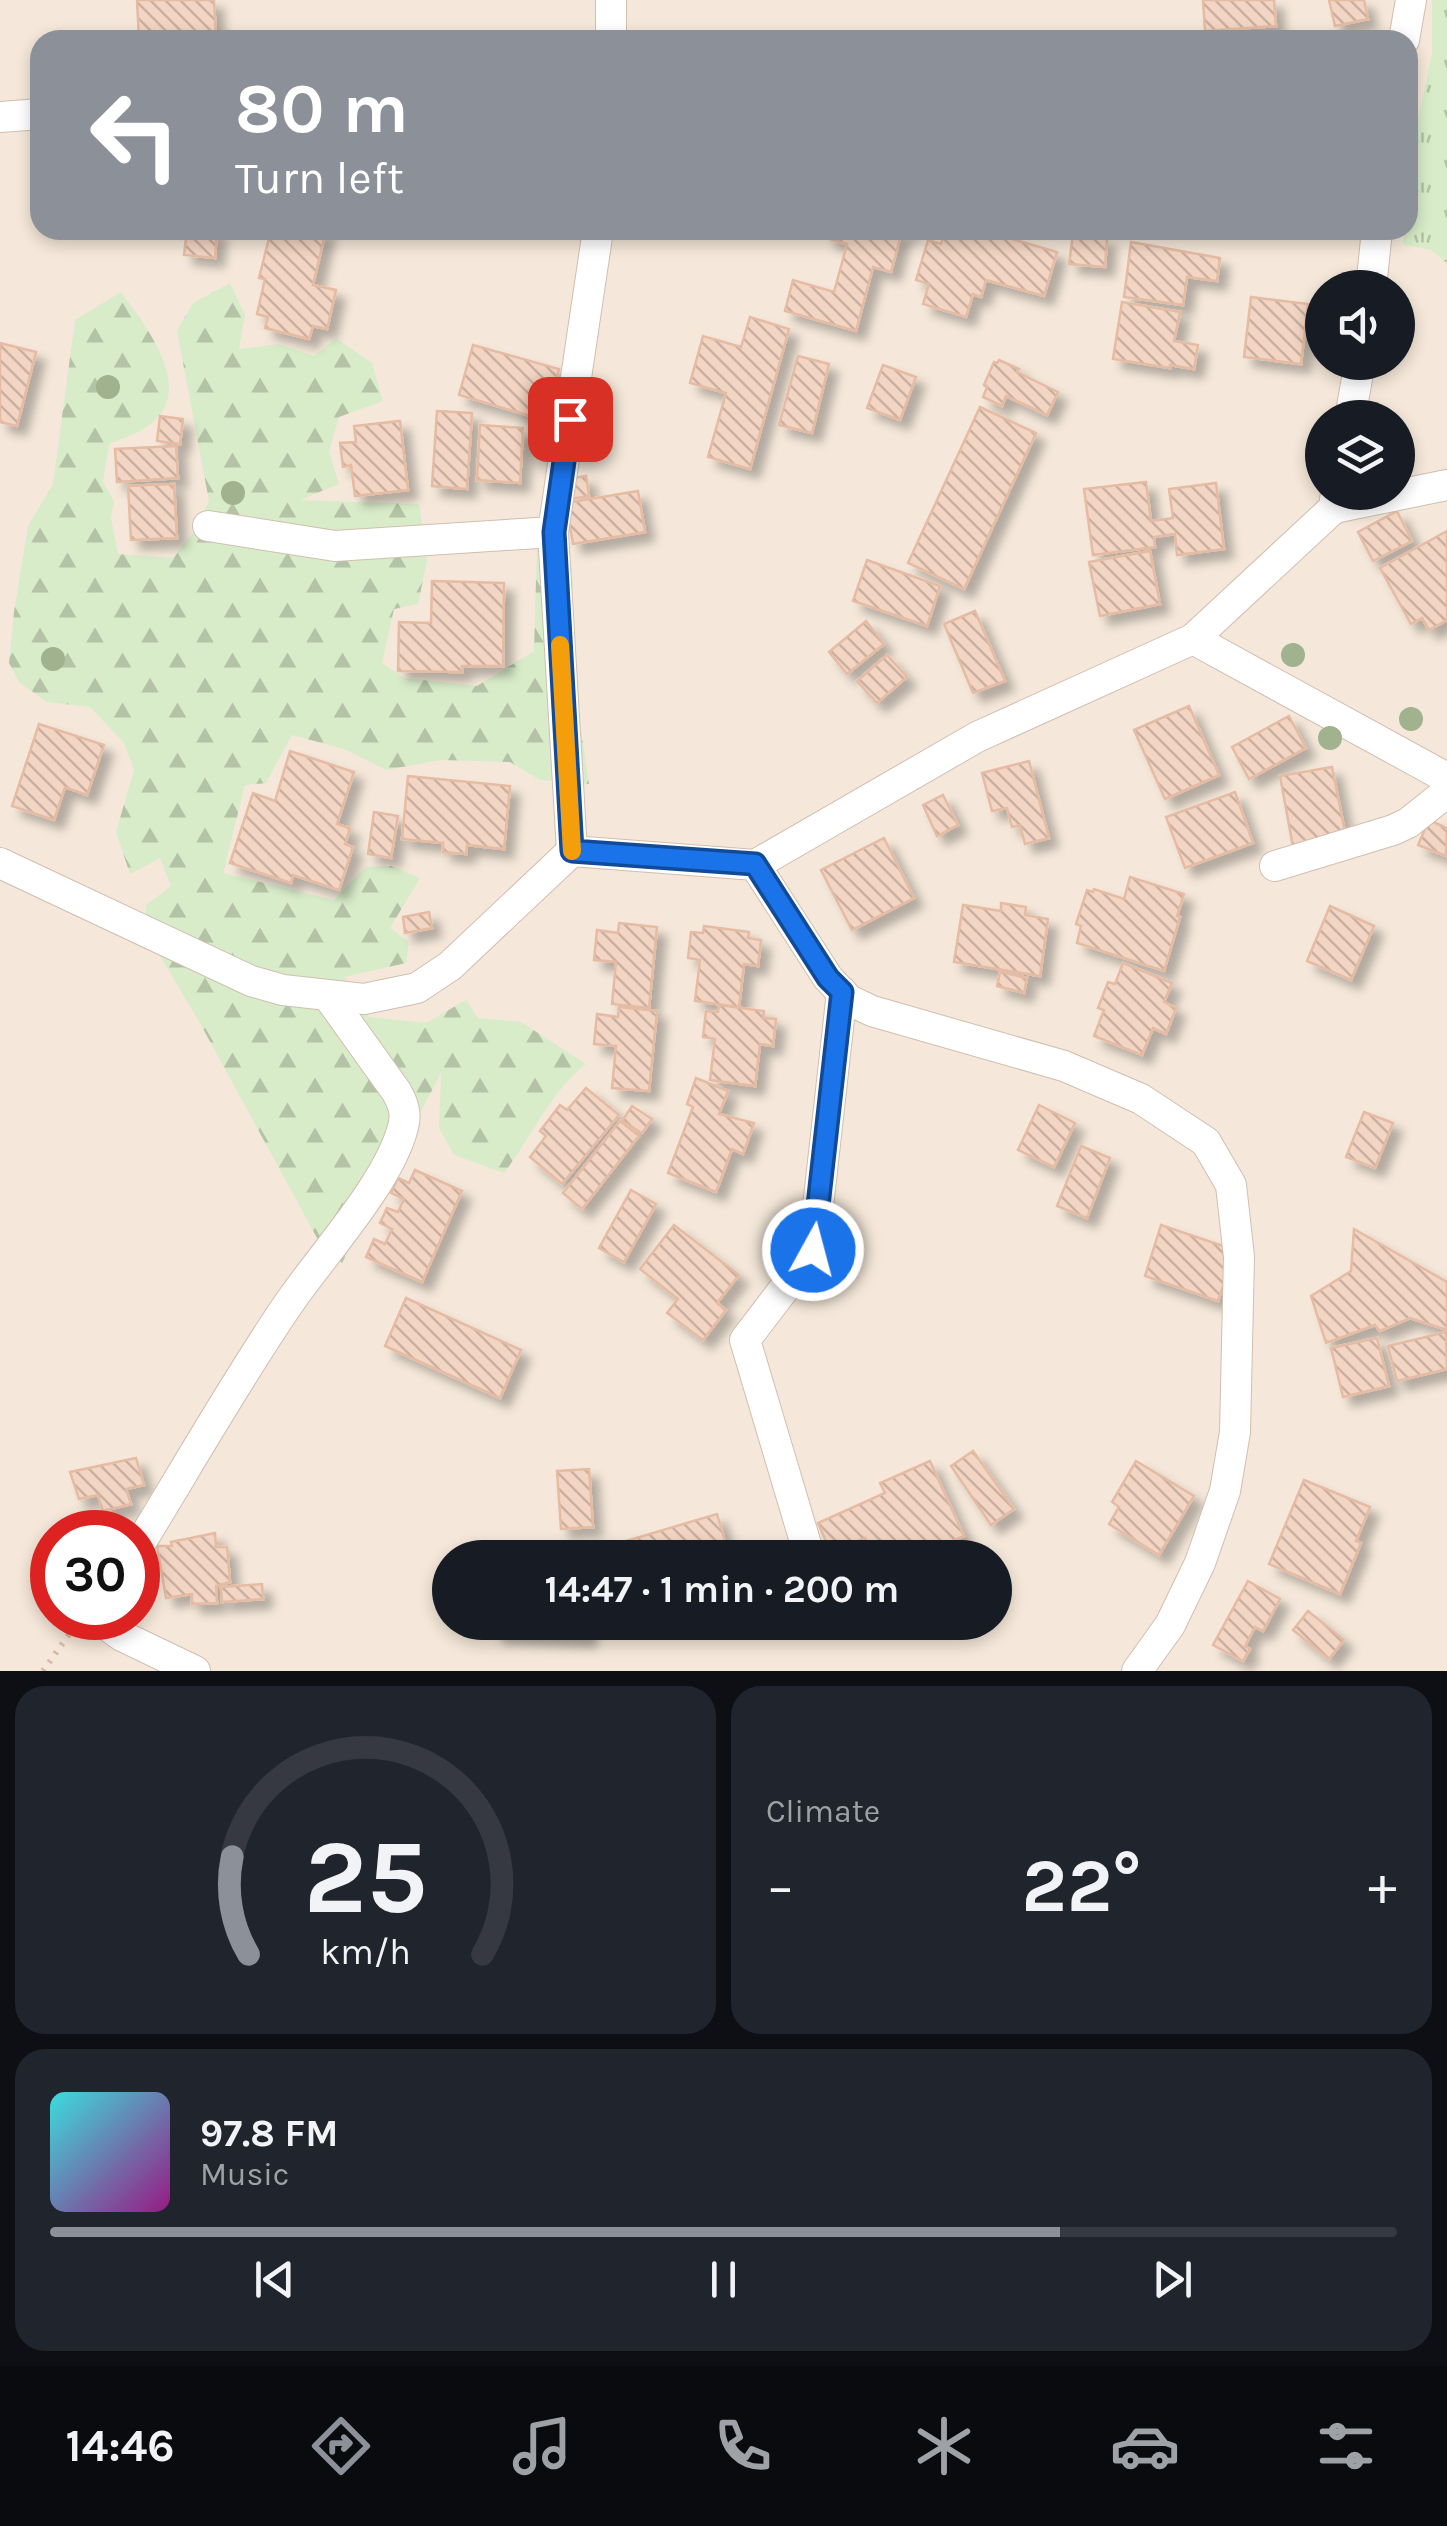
<!DOCTYPE html>
<meta charset="utf-8">
<style>
:root{--surface:#171b24;--page:#20242c;--text:#f1f3f6;--muted:#9ea1a6;--line:#363941;--accent:#8c9099}
body{margin:0;font-family:Karla,sans-serif;background:var(--page);color:var(--text);height:100vh;display:flex;flex-direction:column;font-size:38px;white-space:nowrap}
*{box-sizing:border-box;margin:0}
p{font-size:32px;color:var(--muted)}
.icon{flex:none;width:55px;height:55px;fill:none;stroke:currentColor;stroke-width:2;stroke-linecap:round;stroke-linejoin:round}
.map{position:relative;height:1671px;overflow:hidden}
.side{display:flex;flex-direction:column;gap:15px;padding:15px;background:#0d0f14;flex:1}
.side>*{flex:none}
.hud{position:absolute;left:30px;top:30px;width:1388px;height:210px;border-radius:30px;box-shadow:0 5px 15px #0003;background:#8c9099;color:#fff;overflow:hidden}
.controls{position:absolute;left:1305px;top:270px;display:grid;gap:20px}
.controls a{display:grid;place-items:center;width:110px;height:110px;border-radius:50%;background:var(--surface);box-shadow:0 5px 15px #0003;font-size:50px}
.speed{position:absolute;left:30px;top:1510px;display:flex;gap:20px;font-size:50px;font-weight:700;text-align:center}
.speed>*{display:grid;place-content:center;width:130px;height:130px;border-radius:50%;background:var(--surface);box-shadow:0 5px 15px #0003;line-height:1}
.speed .limit{border:15px solid #d22;background:#fff;color:#111}
.pin{position:absolute;display:grid;place-items:center;width:85px;height:85px;color:#fff;margin:-42px;border-radius:20px;box-shadow:0 5px 15px #0006}
.me{position:absolute;width:110px;margin:-55px;rotate:7deg;stroke-linejoin:round;filter:drop-shadow(0 0 8px #0008)}
.turn{display:flex;align-items:center;gap:35px;height:210px;padding:0 40px;font-size:45px}
.turn .icon{width:130px;height:130px;stroke-width:2.5}
.turn b{display:block;font-size:70px;line-height:85px}
.big{font-size:75px;font-weight:700;line-height:1.1}
.side .card{flex:1;display:flex;flex-direction:column;justify-content:center;gap:15px;min-width:0;padding:0 35px;border-radius:30px;background:var(--page)}
.side .dial{align-items:center;gap:0}
.dial svg{height:260px;overflow:visible;fill:none;stroke:var(--line);stroke-width:7;stroke-linecap:round;text-anchor:middle}
.dial text{fill:var(--text);stroke:none}
.song{display:flex;align-items:center;gap:30px}
.cover{width:120px;height:120px;border-radius:15px;background:linear-gradient(135deg,hsl(180 70% 55%),hsl(310 70% 35%))}
.played{height:10px;border-radius:5px;background:linear-gradient(90deg,var(--accent) 75%,var(--line) 75%)}
.keys{display:flex;justify-content:space-around;direction:ltr}
.heat{display:flex;justify-content:space-between;align-items:center;font-size:55px;direction:ltr}
.side .tiles{flex:1;display:grid;gap:15px;grid-template-columns:1fr 1fr}
.card:last-child{grid-column:span 2}
.trip{position:absolute;left:432px;top:1540px;width:580px;height:100px;border-radius:50px;background:var(--surface);box-shadow:0 5px 15px #0003;font-weight:700;line-height:100px;text-align:center}
.tabs{display:flex;height:160px;justify-content:space-around;align-items:center;background:#090b0e;color:var(--muted)}
.tabs .icon{width:70px;height:70px}
.tabs .active{color:var(--accent)}
.tabs b{font-size:45px;color:var(--text)}
.map>svg:first-child{display:block}
</style>
<div class="map">
<svg width="1447" height="1671" viewBox="0 0 1447 1671">
<defs>
<pattern id="grass-tufts" width="24" height="20" patternUnits="userSpaceOnUse" patternTransform="scale(2.5)"><rect width="24" height="20" fill="#d8ecc9"/><path d="M3 7l-1-3M5 7V3M7 7l1-3M15 17l-1-3M17 17v-4M19 17l1-3" fill="none" stroke="#b4c2a5"/></pattern>
<pattern id="forest-firs" width="22" height="20" patternUnits="userSpaceOnUse" patternTransform="scale(2.5)"><rect width="22" height="20" fill="#d8ecc9"/><path d="M5 1l3.5 6h-7zM16 11l3.5 6h-7z" fill="#b4c2a5"/></pattern>
<pattern id="building-back-hatch" width="6" height="6" patternUnits="userSpaceOnUse" patternTransform="scale(2.5)"><rect width="6" height="6" fill="#f3d5c3"/><path d="M-1 5l2 2M0 0l6 6M5-1l2 2" fill="none" stroke="#cab0a1"/></pattern>
<filter id="shadow"><feDropShadow dx="9" dy="9" stdDeviation="5" flood-color="#0004"/></filter>
</defs>
<rect width="100%" height="100%" fill="#fdf6ec"/>
<path fill="#f5e8da" fill-rule="evenodd" d="M0,0h1447v1671h-1447zM40,40h1368v190h-1368zM1322,288h76v74h-76zM1322,418h76v74h-76zM52,1532h86v86h-86zM450,1558h545v64h-545z"/>
<polygon fill="url(#grass-tufts)" points="1432,0 1447,0 1447,263 1431,250 1403,245 1404,230 1408,230 1408,168 1432,53"/>
<path fill="url(#forest-firs)" d="M230,283l15,32 -6,34 40,-5 35,12 22,-18 36,25 11,38 -44,16 -10,35 10,32 -39,16 119,4 8,57 -9,43 -24,5 -12,54 22,15 73,8 57,-35 3,-109 35,26 3,119 14,97 -49,-4 -30,-18 -69,-2 -55,10 -42,-21 -52,-14 -26,48 -21,2 -22,88 111,27 32,-33 25,-1 29,12 -30,50 19,14 -3,21 -62,14 25,40 57,6 40,-23 12,18 43,4 65,42c-36,28 -54,73 -82,109l-50,-18 -15,-27 2,-55 -99,190 -25,-25 -116,-213 -54,-91 -1,-29 25,-19 -11,-28 -30,16 -14,-42 18,-62 -10,-27 -34,-36 -43,-5 -28,-20 -10,-19 5,-51 14,-86 25,-42 22,-164 46,-28c23,32 70,89 36,126 -12,14 -32,19 -48,26l-6,38 11,19 -3,17 7,36 55,4 23,-29 13,-28 -32,-170 16,-28z"/>
<g fill="url(#building-back-hatch)" stroke="#e6bba3" stroke-width="2.5" filter="url(#shadow)">
<polygon points="137,0 214,0 216,40 139,40"/>
<polygon points="1203,0 1274,0 1276,26 1205,31"/>
<polygon points="1329,0 1364,0 1368,19 1335,26"/>
<polygon points="187,230 217,230 215,258 184,255"/>
<polygon points="271,230 326,230 313,285 336,290 327,329 313,326 309,339 265,328 268,317 257,314 265,279 259,278"/>
<polygon points="828,230 910,230 909,233 902,231 891,272 873,267 856,331 785,311 793,280 834,292 847,244 826,238"/>
<polygon points="945,230 981,230 1057,252 1044,296 986,280 981,297 973,294 966,317 923,304 929,284 916,280 928,240 941,244"/>
<polygon points="1073,234 1107,238 1105,267 1069,264"/>
<polygon points="1131,242 1220,258 1217,281 1187,277 1183,305 1124,297"/>
<polygon points="1251,297 1308,304 1301,364 1244,357"/>
<polygon points="1122,302 1180,312 1174,341 1198,345 1194,369 1170,365 1170,368 1113,359"/>
<polygon points="750,317 789,329 750,469 708,457 726,393 690,383 703,336 741,347"/>
<polygon points="0,343 36,352 17,426 0,422"/>
<polygon points="473,345 559,369 544,420 459,395"/>
<polygon points="798,356 829,364 812,433 779,425"/>
<polygon points="999,360 1019,369 1017,372 1058,392 1047,415 1006,396 1002,406 983,397 987,387 984,385 994,362 997,363"/>
<polygon points="883,365 916,377 900,420 867,408"/>
<polygon points="980,407 1036,433 964,589 908,563"/>
<polygon points="437,411 472,413 467,489 432,486"/>
<polygon points="160,416 183,419 180,444 157,441"/>
<polygon points="400,421 408,490 355,496 351,465 343,467 340,443 356,442 354,426"/>
<polygon points="480,425 523,428 520,483 477,480"/>
<polygon points="176,446 178,478 117,482 115,449"/>
<polygon points="586,476 589,496 571,499 567,479"/>
<polygon points="1146,482 1151,521 1173,518 1169,489 1216,483 1224,549 1177,555 1175,534 1154,537 1155,547 1093,555 1084,489"/>
<polygon points="174,484 177,538 131,540 128,486"/>
<polygon points="638,491 645,532 573,544 566,503"/>
<polygon points="1397,511 1412,541 1373,561 1358,532"/>
<polygon points="1447,531 1447,620 1429,630 1422,618 1411,624 1380,568"/>
<polygon points="1150,551 1160,604 1100,616 1089,562"/>
<polygon points="867,560 940,586 927,626 853,601"/>
<polygon points="432,581 504,583 503,666 462,666 462,672 398,671 399,622 431,623"/>
<polygon points="975,611 1005,681 973,693 944,624"/>
<polygon points="866,621 884,644 847,674 829,652"/>
<polygon points="887,655 907,677 877,703 857,681"/>
<polygon points="1189,706 1219,775 1165,799 1134,730"/>
<polygon points="1289,716 1306,748 1249,779 1232,747"/>
<polygon points="39,724 104,745 87,795 65,787 54,820 12,806"/>
<polygon points="290,751 354,772 337,824 350,828 345,844 353,847 339,890 293,875 291,883 230,863 253,793 275,801"/>
<polygon points="1029,761 1049,838 1025,844 1020,825 1012,827 1007,808 992,811 982,773"/>
<polygon points="1332,767 1346,837 1293,847 1280,776"/>
<polygon points="408,776 510,786 504,849 467,845 466,854 443,852 443,843 402,839"/>
<polygon points="1235,792 1253,843 1185,868 1166,817"/>
<polygon points="943,795 958,825 937,836 923,805"/>
<polygon points="374,812 398,816 391,858 368,854"/>
<polygon points="1429,820 1447,828 1446,856 1418,845"/>
<polygon points="884,838 914,898 852,930 821,870"/>
<polygon points="1130,877 1184,894 1177,916 1180,917 1164,971 1077,943 1081,926 1076,924 1087,890 1093,892 1094,889 1124,899"/>
<polygon points="1001,903 1026,907 1025,915 1048,919 1040,976 954,962 963,905 1001,911"/>
<polygon points="1330,906 1374,926 1351,980 1307,961"/>
<polygon points="429,912 432,928 405,933 403,917"/>
<polygon points="619,923 657,927 649,1008 612,1004 616,962 594,960 597,930 618,933"/>
<polygon points="704,926 749,932 748,938 761,940 758,966 744,964 739,1007 695,1001 700,960 688,958 691,932 703,933"/>
<polygon points="1123,963 1172,983 1164,1002 1176,1008 1166,1034 1153,1028 1142,1055 1094,1036 1104,1010 1098,1008 1108,982 1115,984"/>
<polygon points="1000,972 1027,978 1024,993 997,986"/>
<polygon points="719,1005 764,1011 763,1018 776,1019 773,1046 760,1044 755,1086 710,1080 715,1039 703,1037 706,1011 718,1012"/>
<polygon points="619,1007 657,1011 649,1091 612,1088 616,1046 594,1044 597,1014 618,1017"/>
<polygon points="696,1078 728,1091 719,1114 754,1123 743,1154 732,1149 716,1192 668,1173 693,1107 687,1104"/>
<polygon points="586,1088 619,1115 562,1184 530,1157 546,1136 540,1131 560,1105 567,1110"/>
<polygon points="1039,1105 1075,1123 1054,1167 1018,1150"/>
<polygon points="632,1106 652,1119 642,1133 622,1121"/>
<polygon points="1364,1112 1393,1123 1375,1168 1346,1157"/>
<polygon points="620,1121 639,1136 582,1209 563,1193"/>
<polygon points="1081,1146 1110,1158 1087,1218 1057,1206"/>
<polygon points="415,1170 462,1191 422,1282 366,1257 374,1239 385,1244 392,1229 380,1223 387,1208 398,1212 404,1199 391,1193 398,1178 409,1183"/>
<polygon points="631,1190 656,1204 624,1262 599,1248"/>
<polygon points="674,1225 739,1275 717,1303 726,1310 703,1340 667,1313 678,1299 640,1269"/>
<polygon points="1161,1225 1235,1250 1218,1301 1145,1276"/>
<polygon points="1354,1229 1447,1282 1447,1330 1410,1318 1380,1331 1375,1325 1326,1343 1311,1296 1351,1271"/>
<polygon points="406,1298 521,1350 500,1398 385,1346"/>
<polygon points="1446,1332 1447,1369 1397,1381 1388,1346"/>
<polygon points="1377,1338 1389,1386 1343,1397 1331,1348"/>
<polygon points="973,1451 1014,1509 991,1525 951,1466"/>
<polygon points="136,1458 144,1485 126,1489 131,1504 103,1511 98,1495 79,1499 70,1472"/>
<polygon points="930,1461 964,1536 930,1551 932,1558 874,1558 865,1538 831,1553 818,1523 885,1493 880,1483"/>
<polygon points="1136,1461 1194,1496 1159,1555 1109,1524 1119,1507 1112,1502"/>
<polygon points="589,1469 593,1527 561,1529 557,1471"/>
<polygon points="1304,1480 1370,1507 1356,1541 1361,1543 1340,1594 1269,1564"/>
<polygon points="717,1514 730,1558 623,1558 619,1543"/>
<polygon points="215,1533 216,1547 227,1547 230,1582 216,1586 217,1603 192,1604 192,1594 166,1598 157,1546 172,1546 171,1542"/>
<polygon points="1248,1581 1280,1599 1263,1631 1255,1627 1245,1646 1250,1649 1243,1661 1213,1645"/>
<polygon points="262,1584 263,1599 222,1602 221,1587"/>
<polygon points="1308,1611 1344,1640 1329,1659 1293,1630"/>
<polygon points="495,1622 588,1622 587,1638 494,1634"/>
</g>
<g fill="none" stroke-linecap="round" stroke-linejoin="round">
<g stroke="#d1beb0" stroke-width="32">
<g id="minor">
<polyline points="611,40 611,0"/>
<polyline points="1404,40 1411,0"/>
<polyline points="0,117 40,114"/>
<polyline points="1371,288 1377,230"/>
<polyline points="1350,418 1360,362"/>
<polyline points="1334,508 1447,485"/>
<polyline points="208,526 335,546 553,532"/>
<polyline points="1193,639 1334,508 1336,492"/>
<polyline points="572,851 553,532 598,230"/>
<polyline points="0,863 251,981 283,990 364,999 417,988 450,966 572,851 755,865 828,978 849,1000 872,1011 1064,1066 1141,1099 1206,1142 1231,1185 1239,1257 1235,1432 1225,1491 1200,1563 1170,1625 1137,1671"/>
<polyline points="755,865 977,737 1193,639 1447,778"/>
<polyline points="1275,866 1393,830 1408,823 1447,792"/>
<path d="M138,1547c49,-80 96,-163 149,-241 33,-49 102,-123 116,-179 4,-14 0,-24 -7,-36l-68,-95"/>
<polyline points="810,1558 745,1340 813,1251 842,992"/>
<polyline points="97,1618 122,1636 195,1671"/>
</g>
</g>
<polyline stroke="#d9b8a5" stroke-width="6" stroke-dasharray="2.5 8" stroke-linecap="butt" points="43,1671 70,1633"/>
<use href="#minor" stroke="#fff" stroke-width="30"/>
</g>
<g fill="#a0b28e">
<circle cx="108" cy="387" r="12"/>
<circle cx="233" cy="493" r="12"/>
<circle cx="1293" cy="655" r="12"/>
<circle cx="53" cy="659" r="12"/>
<circle cx="1411" cy="719" r="12"/>
<circle cx="1330" cy="738" r="12"/>
</g>
<g fill="none" stroke-linecap="round" stroke-linejoin="round">
<g stroke="#114b97" stroke-width="25">
<polyline id="route" points="570,419 554,532 572,851 755,864 828,978 842,992 813,1250"/>
</g>
<use href="#route" stroke="#1a73e8" stroke-width="18"/>
<polyline stroke="#f59e0b" stroke-width="18" points="560,645 572,851"/>
</g>
</svg>
<div class="controls">
<a><svg class="icon" aria-label="sound" viewBox="0 0 24 24"><path d="M4 9h4l5-4v14l-5-4H4zM17 9q2 3 0 6"/></svg></a>
<a><svg class="icon" aria-label="layers" viewBox="0 0 24 24"><path d="M12 4l9 5-9 5-9-5zM3 14l9 5 9-5"/></svg></a>
</div>
<div class="speed"><div class="limit">30</div></div>
<div class="pin" style="left:570px;top:419px;background:#d93025"><svg class="icon" aria-label="arrive" viewBox="0 0 24 24"><path d="M6 21V4h12l-3 4 3 4H6"/></svg></div>
<svg class="me" style="left:813px;top:1250px" viewBox="-20 -20 40 40"><circle r="17" fill="#1a73e8" stroke="#fff" stroke-width="3"/><path d="M0-11L8 9 0 5-8 9z" fill="#fff"/></svg>
<div class="trip">14:47 · 1 min · 200 m</div>
<div class="hud">
<div class="turn"><svg class="icon" aria-label="left" viewBox="0 0 24 24"><path d="M17 20v-9H6M10 6l-5 5 5 5"/></svg><div><b>80 m</b>Turn left</div></div>
</div>
</div>
<section class="side">
<div class="tiles">
<div class="card dial"><svg viewBox="0 0 100 80">
<path d="M14 69A42 42 0 1 1 86 69"/>
<path d="M14 69A42 42 0 0 1 9 39" stroke="#8c9099"/>
<text x="50" y="56" font-size="32" font-weight="700">25</text>
<text x="50" y="72" font-size="11">km/h</text>
</svg></div>
<div class="card"><p>Climate</p>
<div class="heat"><a>−</a><b class="big">22°</b><a>+</a></div>
</div>
<div class="card">
<div class="song"><i class="cover"></i><div><b>97.8 FM</b><p>Music</p></div></div>
<div class="played"></div>
<div class="keys"><svg class="icon" aria-label="previous" viewBox="0 0 24 24"><path d="M18 5L8 12l10 7zM5 5v14"/></svg><svg class="icon" aria-label="pause" viewBox="0 0 24 24"><path d="M8 5v14M16 5v14"/></svg><svg class="icon" aria-label="next" viewBox="0 0 24 24"><path d="M6 5l10 7-10 7zM19 5v14"/></svg></div>
</div>
</div>
</section>
<nav class="tabs">
<b>14:46</b>
<svg class="icon active" aria-label="directions" viewBox="0 0 24 24"><path d="M12 3l9 9-9 9-9-9zM9 14v-3h6M13 9l2 2-2 2"/></svg>
<svg class="icon" aria-label="music" viewBox="0 0 24 24"><path d="M9 18V5l10-2v13"/><circle cx="6" cy="18" r="3"/><circle cx="16" cy="16" r="3"/></svg>
<svg class="icon" aria-label="phone" viewBox="0 0 24 24"><path d="M5 4h4l2 5-3 2q2 4 5 5l2-3 5 2v4C11 20 4 13 5 4z"/></svg>
<svg class="icon" aria-label="climate" viewBox="0 0 24 24"><path d="M12 3v18M4 7l16 10M4 17L20 7"/></svg>
<svg class="icon" aria-label="car" viewBox="0 0 24 24"><path d="M5 17H2v-5l4-1 3-4h7l3 4 3 1v5h-3M9 17h6M6 11h13"/><circle cx="7" cy="17" r="2"/><circle cx="17" cy="17" r="2"/></svg>
<svg class="icon" aria-label="filters" viewBox="0 0 24 24"><path d="M4 7h16M4 17h16"/><circle cx="9" cy="7" r="2"/><circle cx="15" cy="17" r="2"/></svg>
</nav>
